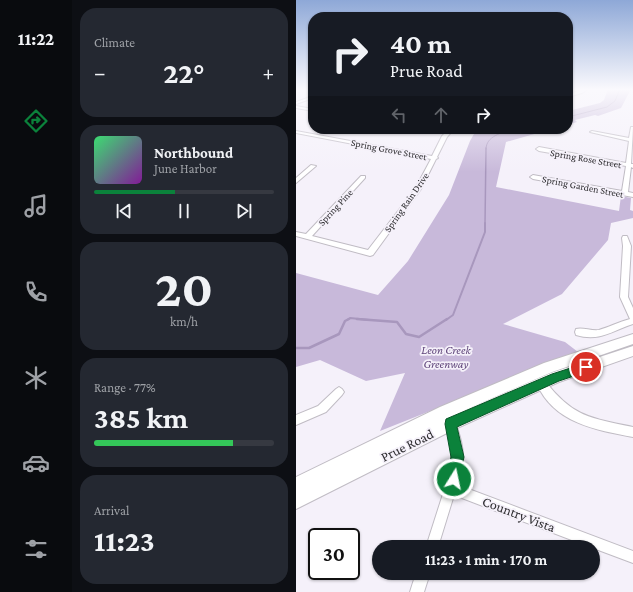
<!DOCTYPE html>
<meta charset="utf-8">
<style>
:root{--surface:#171b24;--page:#242831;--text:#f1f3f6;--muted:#9ea1a6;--line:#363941;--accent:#0b823b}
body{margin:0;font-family:"Crimson Pro",serif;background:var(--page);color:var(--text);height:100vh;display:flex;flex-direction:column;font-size:15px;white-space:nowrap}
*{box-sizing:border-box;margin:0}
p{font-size:13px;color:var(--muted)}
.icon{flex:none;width:22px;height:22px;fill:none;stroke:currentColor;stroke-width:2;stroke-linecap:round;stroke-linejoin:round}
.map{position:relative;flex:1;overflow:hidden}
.sheet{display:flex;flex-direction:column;gap:8px;padding:8px;background:#0d0f14;width:224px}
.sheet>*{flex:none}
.banner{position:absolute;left:12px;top:12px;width:265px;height:122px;border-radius:16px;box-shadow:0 1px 3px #0004;background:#171b24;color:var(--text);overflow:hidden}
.speed{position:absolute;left:12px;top:528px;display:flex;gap:8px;font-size:20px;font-weight:700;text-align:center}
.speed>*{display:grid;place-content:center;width:52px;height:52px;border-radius:50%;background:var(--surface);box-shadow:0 1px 3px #0004;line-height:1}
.speed .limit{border:2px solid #111;border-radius:6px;background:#fff;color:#111}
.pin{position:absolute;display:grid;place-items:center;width:34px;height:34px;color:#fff;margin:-17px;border:2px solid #fff;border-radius:50%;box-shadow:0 1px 4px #0007}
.me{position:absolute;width:44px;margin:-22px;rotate:10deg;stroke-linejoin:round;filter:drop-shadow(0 0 3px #0008)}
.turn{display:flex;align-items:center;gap:14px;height:84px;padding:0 16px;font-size:18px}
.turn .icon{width:52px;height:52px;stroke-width:2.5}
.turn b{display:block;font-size:28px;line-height:34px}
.lanes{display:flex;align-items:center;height:38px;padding:0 16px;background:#0003;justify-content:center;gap:20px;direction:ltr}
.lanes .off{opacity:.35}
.big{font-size:30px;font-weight:700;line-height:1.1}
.sheet .card{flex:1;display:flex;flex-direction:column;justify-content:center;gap:6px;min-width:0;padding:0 14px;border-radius:16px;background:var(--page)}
.sheet .dial{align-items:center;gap:0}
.dial b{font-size:52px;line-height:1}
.song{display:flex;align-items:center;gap:12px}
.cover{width:48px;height:48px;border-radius:6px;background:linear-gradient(135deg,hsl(140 70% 55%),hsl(290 70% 35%))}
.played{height:4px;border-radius:2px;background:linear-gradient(90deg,var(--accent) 45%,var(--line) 45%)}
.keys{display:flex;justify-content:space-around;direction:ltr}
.heat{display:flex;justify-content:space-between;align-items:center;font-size:22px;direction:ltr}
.charge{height:6px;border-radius:3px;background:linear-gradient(90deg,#34c759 77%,var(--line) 0)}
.trip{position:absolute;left:76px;top:540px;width:228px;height:40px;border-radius:20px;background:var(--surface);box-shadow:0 1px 3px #0004;font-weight:700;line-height:40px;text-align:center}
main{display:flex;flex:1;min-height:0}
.tabs{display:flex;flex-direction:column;width:72px;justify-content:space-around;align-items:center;background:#090b0e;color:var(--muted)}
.tabs .icon{width:28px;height:28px}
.tabs .selected{color:var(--accent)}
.tabs b{font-size:18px;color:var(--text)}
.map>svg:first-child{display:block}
</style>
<main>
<nav class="tabs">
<b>11:22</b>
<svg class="icon selected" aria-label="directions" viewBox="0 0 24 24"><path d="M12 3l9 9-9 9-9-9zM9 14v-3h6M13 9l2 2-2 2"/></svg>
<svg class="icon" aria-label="music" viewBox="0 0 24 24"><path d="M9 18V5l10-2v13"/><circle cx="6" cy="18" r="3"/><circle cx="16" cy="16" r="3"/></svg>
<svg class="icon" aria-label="phone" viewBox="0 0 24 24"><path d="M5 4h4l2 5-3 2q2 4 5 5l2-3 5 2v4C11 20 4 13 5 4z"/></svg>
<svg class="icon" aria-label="climate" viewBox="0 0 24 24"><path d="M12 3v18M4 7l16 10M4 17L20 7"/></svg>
<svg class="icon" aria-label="car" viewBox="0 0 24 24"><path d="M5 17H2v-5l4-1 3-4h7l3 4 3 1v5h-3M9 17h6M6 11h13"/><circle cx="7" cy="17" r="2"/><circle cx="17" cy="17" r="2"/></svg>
<svg class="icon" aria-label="filters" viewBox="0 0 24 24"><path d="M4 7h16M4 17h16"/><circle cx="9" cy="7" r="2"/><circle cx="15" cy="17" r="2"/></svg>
</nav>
<section class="sheet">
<div class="card"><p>Climate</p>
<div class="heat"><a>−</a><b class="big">22°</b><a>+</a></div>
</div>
<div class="card">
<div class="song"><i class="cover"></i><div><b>Northbound</b><p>June Harbor</p></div></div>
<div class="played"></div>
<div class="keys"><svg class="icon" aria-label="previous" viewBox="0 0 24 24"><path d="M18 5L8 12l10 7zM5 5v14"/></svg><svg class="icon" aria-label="pause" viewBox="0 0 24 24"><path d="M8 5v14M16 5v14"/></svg><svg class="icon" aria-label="next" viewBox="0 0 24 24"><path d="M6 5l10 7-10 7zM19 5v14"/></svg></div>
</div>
<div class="card dial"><b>20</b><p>km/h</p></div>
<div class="card"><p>Range · 77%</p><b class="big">385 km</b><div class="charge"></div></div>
<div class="card"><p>Arrival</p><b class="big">11:23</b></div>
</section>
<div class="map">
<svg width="337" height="592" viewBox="0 0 337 592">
<rect width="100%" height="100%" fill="#f5f1fa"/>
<g fill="#c8b9da">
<polygon points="312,89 335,89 325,108 302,116 299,115 279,120 281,122 272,125 272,111 304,103 308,100"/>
<polygon points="185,129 256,129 210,142 200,187 323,211 325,196 335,198 334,210 337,211 337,218 315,223 312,240 266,294 207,324 269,342 282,352 84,431 109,373 70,381 24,360 0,367 0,273 82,295 112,261 153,195 174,141 178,134"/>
</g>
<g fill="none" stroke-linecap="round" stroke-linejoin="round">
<g stroke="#a897bd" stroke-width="1">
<polyline points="272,117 311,107 319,101 324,89"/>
<path d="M190,149c0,-13 16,-16 26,-20"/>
</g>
<polyline stroke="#a897bd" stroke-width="1.5" points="189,224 190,148"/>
<g stroke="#a897bd" stroke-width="2">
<polyline points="51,320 54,318 73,320"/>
<polyline points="150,320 157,315 189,232 189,223"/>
</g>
<g stroke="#a897bd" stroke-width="2.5">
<polyline points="61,319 101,322 110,334 123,337 151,319"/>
<polyline points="0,348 13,348 43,334 49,321 53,319"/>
</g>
<g stroke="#c0bcc4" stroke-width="2">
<g id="minor">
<polygon points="287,89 292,89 286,93 272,97 272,95"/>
<polygon points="17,96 17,98 0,104 0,102"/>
<polygon points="0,106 17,109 17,111 0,108"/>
<polygon points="335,127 337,127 335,164 337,164 337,168 335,167 332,192 337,193 337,197 237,179 234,177 237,175 326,191 330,166 243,151 240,149 243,147 330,163 333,141 294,132 296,131 333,138"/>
<polygon points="153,129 158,129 151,137 141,157 142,158 140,159 125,189 77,255 74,256 0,236 0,232 10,234 65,176 69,176 69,178 16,236 72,250 119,189 135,159 0,133 0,131 136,156 146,136"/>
<polygon points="15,165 20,166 0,183 0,178"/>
<path d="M327,236h4l4,10 -3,51 5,11v16c-21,7 -34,18 -57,11l-1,-3 1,-3c6,-2 15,2 23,1 10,-3 20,-8 31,-11l-10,-22 3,-51 -1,-8z"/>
<path d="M246,379l3,2c28,36 45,37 88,46v10c-37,-7 -79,-14 -96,-53l2,-3z"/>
<polygon points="43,387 46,389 48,392 46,395 30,412 0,425 0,415 22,406 40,389"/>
<path d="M153,415l4,1c6,16 13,36 9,53 0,6 -3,11 -4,16l175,66v12l-40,-15v-1h-3l-136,-52 -16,52h-12l25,-78v-25l-7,-24 1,-4z"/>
<polygon points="120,573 134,573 128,592 114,592"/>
</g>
</g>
<g stroke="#c0bcc4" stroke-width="2">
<polygon id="major" points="337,334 337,344 256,372 162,413 255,373 337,346 337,356 263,382 159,429 0,509 0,477 144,407 248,363"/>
</g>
<use href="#minor" fill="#fff" fill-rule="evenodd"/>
<use href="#major" fill="#fff" fill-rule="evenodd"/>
</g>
<linearGradient id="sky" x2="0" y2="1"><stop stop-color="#8ea8d7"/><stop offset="0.52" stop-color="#faf9fd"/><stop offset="1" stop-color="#faf9fd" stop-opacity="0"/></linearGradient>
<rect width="337" height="172" fill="url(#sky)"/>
<polygon fill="#0b823b" stroke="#075426" points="290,363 293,364 295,367 293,371 263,381 161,427 168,457 162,484 158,485 153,484 151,479 155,457 149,424 150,419 256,374"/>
<g text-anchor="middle" stroke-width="3.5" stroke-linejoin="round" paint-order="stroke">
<g font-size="10" fill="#2e2d30" stroke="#f5f1fa">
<text transform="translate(93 149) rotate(11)" y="4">Spring Grove Street</text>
<text transform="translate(290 158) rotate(10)" y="4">Spring Rose Street</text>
<text transform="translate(287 186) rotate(11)" y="4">Spring Garden Street</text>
<text transform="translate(110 202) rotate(-55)" y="4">Spring Rain Drive</text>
<text transform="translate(39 207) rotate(-47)" y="4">Spring Pine</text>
</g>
<g font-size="12" font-style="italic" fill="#5f457a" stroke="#f5f1fa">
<text x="150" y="354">Leon Creek<tspan x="150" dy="14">Greenway</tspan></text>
</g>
<g font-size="14" fill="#2e2d30" stroke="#f5f1fa">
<text transform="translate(111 445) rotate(-26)" y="5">Prue Road</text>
<text transform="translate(223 514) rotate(21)" y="5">Country Vista</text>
</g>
</g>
</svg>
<div class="speed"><div class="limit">30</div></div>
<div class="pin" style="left:290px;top:367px;background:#d93025"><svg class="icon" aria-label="arrive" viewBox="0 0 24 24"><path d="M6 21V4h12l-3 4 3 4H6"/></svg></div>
<svg class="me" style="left:158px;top:479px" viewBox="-20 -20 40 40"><circle r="17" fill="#0b823b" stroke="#fff" stroke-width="3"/><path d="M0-11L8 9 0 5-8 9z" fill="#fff"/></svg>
<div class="trip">11:23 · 1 min · 170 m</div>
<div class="banner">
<div class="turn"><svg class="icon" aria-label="right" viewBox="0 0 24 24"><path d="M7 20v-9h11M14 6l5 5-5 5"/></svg><div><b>40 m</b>Prue Road</div></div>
<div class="lanes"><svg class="icon off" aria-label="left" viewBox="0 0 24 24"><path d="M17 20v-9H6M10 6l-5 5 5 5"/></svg><svg class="icon off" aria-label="ahead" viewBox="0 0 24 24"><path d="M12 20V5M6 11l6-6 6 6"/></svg><svg class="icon" aria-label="right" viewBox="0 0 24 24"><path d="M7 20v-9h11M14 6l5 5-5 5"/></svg></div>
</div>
</div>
</main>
